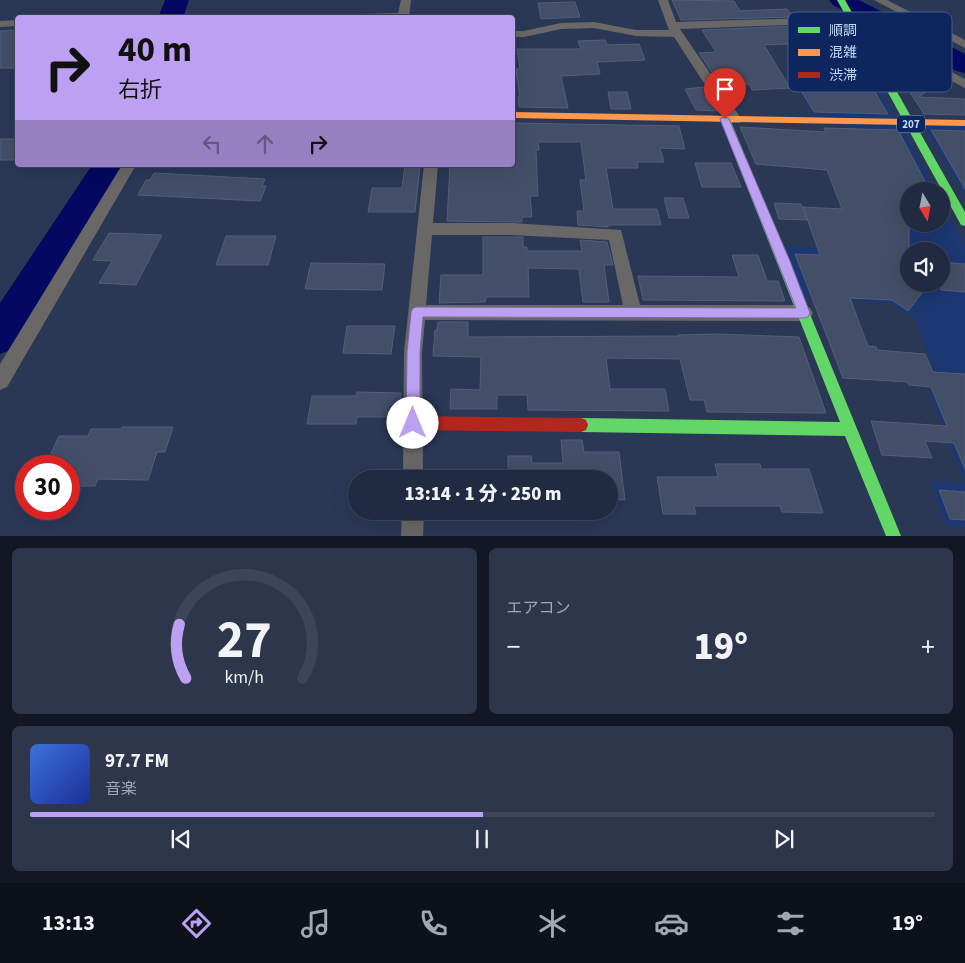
<!DOCTYPE html>
<html lang="ja">
<meta charset="utf-8">
<style>
:root{--surface:#202a40;--page:#2d364b;--text:#f1f3f6;--muted:#a2a7b1;--line:#3d4659;--accent:#bca0f2}
body{margin:0;font-family:"Source Sans 3","Noto Sans JP",sans-serif;background:var(--page);color:var(--text);height:100vh;display:flex;flex-direction:column;font-size:19px;white-space:nowrap}
*{box-sizing:border-box;margin:0}
p{font-size:16px;color:var(--muted)}
.icon{flex:none;width:28px;height:28px;fill:none;stroke:currentColor;stroke-width:2;stroke-linecap:round;stroke-linejoin:round}
.map{position:relative;height:536px;overflow:hidden}
.drawer{display:flex;flex-direction:column;gap:12px;padding:12px;background:#121723;flex:1}
.drawer>*{flex:none}
.hud{position:absolute;left:15px;top:15px;width:500px;height:152px;border-radius:5px;box-shadow:0 5px 20px #0002,0 0 0 1px var(--line);background:#bca0f2;color:#111;overflow:hidden}
.needle{width:32px;rotate:170deg}
.tools{position:absolute;left:900px;top:182px;display:grid;gap:10px}
.tools a{display:grid;place-items:center;width:50px;height:50px;border-radius:50%;background:var(--surface);box-shadow:0 5px 20px #0002,0 0 0 1px var(--line);font-size:25px}
.speed{position:absolute;left:15px;top:455px;display:flex;gap:10px;font-size:25px;font-weight:700;text-align:center}
.speed>*{display:grid;place-content:center;width:65px;height:65px;border-radius:50%;background:var(--surface);box-shadow:0 5px 20px #0002,0 0 0 1px var(--line);line-height:1}
.speed .limit{border:8px solid #d22;background:#fff;color:#111}
.pin{position:absolute;display:grid;place-items:center;width:42px;height:42px;color:#fff;margin:-51px -21px;border-radius:50% 50% 50% 0;rotate:-45deg;box-shadow:0 0 5px #0007}
.pin .icon{rotate:45deg}
.me{position:absolute;width:55px;margin:-28px;rotate:0deg;stroke-linejoin:round;filter:drop-shadow(0 0 4px #0008)}
.turn{display:flex;align-items:center;gap:18px;height:105px;padding:0 20px;font-size:22px}
.turn .icon{width:65px;height:65px;stroke-width:2.5}
.turn b{display:block;font-size:35px;line-height:42px}
.lanes{display:flex;align-items:center;height:48px;padding:0 20px;background:#0003;justify-content:center;gap:25px;direction:ltr}
.lanes .off{opacity:.35}
.big{font-size:38px;font-weight:800;line-height:1.1}
.drawer .tile{flex:1;display:flex;flex-direction:column;justify-content:center;gap:8px;min-width:0;padding:0 18px;border-radius:8px;background:var(--page)}
.drawer .dial{align-items:center;gap:0}
.dial svg{height:130px;overflow:visible;fill:none;stroke:var(--line);stroke-width:7;stroke-linecap:round;text-anchor:middle}
.dial text{fill:var(--text);stroke:none}
.song{display:flex;align-items:center;gap:15px}
.cover{width:60px;height:60px;border-radius:8px;background:linear-gradient(135deg,hsl(220 70% 55%),hsl(230 70% 35%))}
.played{height:5px;border-radius:2px;background:linear-gradient(90deg,var(--accent) 50%,var(--line) 50%)}
.keys{display:flex;justify-content:space-around;direction:ltr}
.heat{display:flex;justify-content:space-between;align-items:center;font-size:28px;direction:ltr}
.drawer .tiles{flex:1;display:grid;gap:12px;grid-template-columns:1fr 1fr}
.tile:last-child{grid-column:span 2}
.trip{position:absolute;left:348px;top:470px;width:270px;height:50px;border-radius:25px;background:var(--surface);box-shadow:0 5px 20px #0002,0 0 0 1px var(--line);font-weight:800;line-height:50px;text-align:center}
.tabs{display:flex;height:80px;justify-content:space-around;align-items:center;background:#0d111a;color:var(--muted)}
.tabs .icon{width:35px;height:35px}
.tabs .selected{color:var(--accent)}
.tabs b{font-size:22px;color:var(--text)}
.map>svg:first-child{display:block}
</style>
<div class="map">
<svg width="965" height="536" viewBox="0 0 965 536">
<rect width="100%" height="100%" fill="#2a3856"/>
<g fill="#1c3772" fill-rule="evenodd">
<path d="M841,23l5,3 90,165h-27v33h32v-23l24,43v239l-35,-90 14,1 -30,-75 -25,-16 -86,-7 -20,-50 78,4 18,-84 -35,-48 -29,-1 -29,-48 40,-2 -28,-43zM909,251h32v33h-32z"/>
<polygon points="923,124 965,126 965,197"/>
<polygon points="931,481 965,484 965,527 946,525"/>
</g>
<g fill="none" stroke-linecap="round" stroke-linejoin="round">
<rect fill="#040860" fill-rule="evenodd" x="962" y="63" width="3" height="2"/>
<g fill="#040860" fill-rule="evenodd">
<polygon points="165,0 189,0 183,18 158,18"/>
<polygon points="829,0 859,0 965,54 965,73 956,71 833,5"/>
<polygon points="92,165 124,165 14,349 0,354 0,303"/>
</g>
</g>
<g fill="#434f68" stroke="#535f79">
<polygon points="672,0 734,1 740,11 787,9 793,17 681,20"/>
<polygon points="575,2 580,17 541,19 538,3"/>
<polygon points="800,26 804,32 839,30 864,64 873,82 869,82 888,114 814,112 795,81 835,79 810,43 764,45 790,88 752,90 749,84 721,86 699,53 716,52 702,30"/>
<polygon points="18,30 18,68 0,68 0,31"/>
<polygon points="605,40 607,45 639,44 645,60 597,62 600,74 561,76 568,108 519,107 518,97 520,97 516,69 520,69 517,49 581,49 578,41"/>
<polygon points="908,61 944,79 919,97 965,99 965,115 924,114 895,69"/>
<polygon points="704,87 707,91 718,111 696,110 685,89"/>
<polygon points="608,92 627,92 631,109 611,109"/>
<polygon points="512,123 679,126 685,149 660,148 664,162 637,162 638,168 606,168 613,209 657,209 661,225 608,225 608,227 578,225 577,211 584,211 580,180 586,180 581,142 538,142 539,150 536,150 538,196 530,196 532,217 522,217 522,222 447,221 450,165 512,165"/>
<polygon points="740,127 826,132 824,128 898,130 929,189 927,188 929,191 909,191 909,284 929,284 908,311 892,300 850,298 868,346 876,347 877,350 925,354 933,372 965,374 965,469 954,443 925,441 932,458 882,455 871,421 947,426 931,387 909,385 907,382 843,378 795,254 820,255 803,207 842,209 827,170 756,164"/>
<polygon points="931,130 965,131 965,189"/>
<rect x="0" y="139" width="18" height="21"/>
<polygon points="695,163 731,163 741,187 702,187"/>
<polygon points="405,165 420,165 415,212 368,212 372,188 402,188"/>
<polygon points="154,173 265,179 262,186 266,186 260,201 138,195 146,180 150,180"/>
<polygon points="664,198 683,198 689,218 669,218"/>
<polygon points="774,203 801,204 807,220 779,219"/>
<polygon points="109,233 162,235 136,285 99,283 112,261 93,260"/>
<polygon points="226,236 276,236 268,265 216,265"/>
<polygon points="483,237 523,237 523,247 527,247 527,251 582,251 580,240 607,242 613,265 604,265 609,302 583,302 579,269 528,268 529,297 486,297 485,302 439,303 441,275 483,275"/>
<polygon points="732,255 758,255 767,281 778,281 785,301 643,300 638,276 739,277"/>
<polygon points="941,262 965,264 965,292 941,290"/>
<polygon points="311,263 385,264 382,290 305,289"/>
<polygon points="438,322 468,322 468,337 679,336 678,335 717,334 799,337 826,413 707,412 704,400 690,400 680,359 606,358 610,389 665,389 669,411 528,410 527,395 497,395 497,409 450,409 451,389 480,390 481,357 433,356 435,330 437,330"/>
<polygon points="347,326 395,326 391,354 343,353"/>
<polygon points="357,392 401,393 399,417 357,417 356,424 307,424 312,396 356,396"/>
<polygon points="122,427 173,427 165,452 157,452 148,480 98,479 95,486 69,486 69,466 45,466 59,436 88,436 91,429 121,429"/>
<polygon points="561,440 582,440 584,452 619,452 625,500 609,499 609,479 508,479 508,456 531,456 532,463 563,463"/>
<polygon points="715,464 760,464 761,469 809,469 823,513 782,512 780,506 694,506 696,514 663,514 657,477 718,477"/>
<polygon points="939,490 965,492 965,520 950,519"/>
</g>
<g fill="none" stroke-linecap="round" stroke-linejoin="round">
<g fill="#6a6866" fill-rule="evenodd">
<polygon points="401,0 411,0 409,18 324,18 329,15 398,13"/>
<polygon points="658,0 668,0 676,22 841,17 859,24 965,79 965,88 839,23 680,29 742,120 740,123 730,123 674,37 636,36 594,28 561,29 524,37 512,37 512,31 524,31 561,23 594,22 636,30 669,30"/>
<polygon points="874,0 887,0 965,40 965,48"/>
<polygon points="18,20 18,26 0,27 0,21"/>
<polygon points="122,165 136,165 7,387 0,390 0,364"/>
<path d="M424,165h14l-5,58h79l109,7 19,75h164l6,3 3,5 -3,5 -6,3 -379,-1 -3,32 1,127h-20l1,-127zM432,235h80l97,5 14,65h-197z"/>
<polygon points="402,511 424,511 423,536 401,536"/>
</g>
<g fill="#63d668" fill-rule="evenodd">
<polygon points="837,0 845,0 965,212 965,226 961,225"/>
<polygon points="725,116 730,119 901,536 886,536 845,436 581,432 576,430 574,425 576,420 581,418 840,422 720,119"/>
</g>
<polygon fill="#ff974d" fill-rule="evenodd" points="512,112 965,120 965,126 512,118"/>
<polygon fill="#b3261e" fill-rule="evenodd" points="413,416 581,418 586,420 588,425 586,430 581,432 413,430 408,428 406,423 408,418"/>
</g>
<polygon fill="#bca0f2" stroke="#7a689d" points="725,116 729,119 790,261 810,313 808,317 804,318 423,317 420,352 420,423 418,428 413,430 408,428 406,423 407,352 411,312 413,308 417,307 796,308 720,119"/>
<g text-anchor="middle" stroke-width="5" stroke-linejoin="round" paint-order="stroke">
<rect fill="#0d265d" stroke="#8ea3cc" stroke-width="1" x="897" y="115.5" width="28" height="17" rx="4"/>
<g font-size="11" font-weight="bold" fill="#c6d9fb">
<text x="911" y="128">207</text>
</g>
</g>
<rect x="788" y="12" width="164" height="80" rx="8" fill="#0d265d" stroke="#445c8c" stroke-width="1"/>
<rect x="798" y="27" width="22" height="6" fill="#63d668"/>
<rect x="798" y="49" width="22" height="7" fill="#ff974d"/>
<rect x="798" y="72" width="22" height="6" fill="#b3261e"/>
<g font-size="14" fill="#c6d9fb">
<text x="829" y="35">順調</text>
<text x="829" y="57">混雑</text>
<text x="829" y="80">渋滞</text>
</g>
</svg>
<div class="tools">
<a><svg class="needle" viewBox="-14 -14 28 28"><path d="M0-13l5 13h-10z" fill="#e53935"/><path d="M0 13l5-13h-10z" fill="#a2a7b1"/></svg></a>
<a><svg class="icon" aria-label="sound" viewBox="0 0 24 24"><path d="M4 9h4l5-4v14l-5-4H4zM17 9q2 3 0 6"/></svg></a>
</div>
<div class="speed"><div class="limit">30</div></div>
<div class="pin" style="left:725px;top:119px;background:#d93025"><svg class="icon" aria-label="arrive" viewBox="0 0 24 24"><path d="M6 21V4h12l-3 4 3 4H6"/></svg></div>
<svg class="me" style="left:413px;top:423px" viewBox="-20 -20 40 40"><circle r="19" fill="#fff"/><path d="M0-13L10 11 0 6-10 11z" fill="#bca0f2"/></svg>
<div class="trip">13:14 · 1 分 · 250 m</div>
<div class="hud">
<div class="turn"><svg class="icon" aria-label="right" viewBox="0 0 24 24"><path d="M7 20v-9h11M14 6l5 5-5 5"/></svg><div><b>40 m</b>右折</div></div>
<div class="lanes"><svg class="icon off" aria-label="left" viewBox="0 0 24 24"><path d="M17 20v-9H6M10 6l-5 5 5 5"/></svg><svg class="icon off" aria-label="ahead" viewBox="0 0 24 24"><path d="M12 20V5M6 11l6-6 6 6"/></svg><svg class="icon" aria-label="right" viewBox="0 0 24 24"><path d="M7 20v-9h11M14 6l5 5-5 5"/></svg></div>
</div>
</div>
<section class="drawer">
<div class="tiles">
<div class="tile dial"><svg viewBox="0 0 100 80">
<path d="M14 69A42 42 0 1 1 86 69"/>
<path d="M14 69A42 42 0 0 1 10 36" stroke="#bca0f2"/>
<text x="50" y="56" font-size="32" font-weight="700">27</text>
<text x="50" y="72" font-size="11">km/h</text>
</svg></div>
<div class="tile"><p>エアコン</p>
<div class="heat"><a>−</a><b class="big">19°</b><a>+</a></div>
</div>
<div class="tile">
<div class="song"><i class="cover"></i><div><b>97.7 FM</b><p>音楽</p></div></div>
<div class="played"></div>
<div class="keys"><svg class="icon" aria-label="previous" viewBox="0 0 24 24"><path d="M18 5L8 12l10 7zM5 5v14"/></svg><svg class="icon" aria-label="pause" viewBox="0 0 24 24"><path d="M8 5v14M16 5v14"/></svg><svg class="icon" aria-label="next" viewBox="0 0 24 24"><path d="M6 5l10 7-10 7zM19 5v14"/></svg></div>
</div>
</div>
</section>
<nav class="tabs">
<b>13:13</b>
<svg class="icon selected" aria-label="directions" viewBox="0 0 24 24"><path d="M12 3l9 9-9 9-9-9zM9 14v-3h6M13 9l2 2-2 2"/></svg>
<svg class="icon" aria-label="music" viewBox="0 0 24 24"><path d="M9 18V5l10-2v13"/><circle cx="6" cy="18" r="3"/><circle cx="16" cy="16" r="3"/></svg>
<svg class="icon" aria-label="phone" viewBox="0 0 24 24"><path d="M5 4h4l2 5-3 2q2 4 5 5l2-3 5 2v4C11 20 4 13 5 4z"/></svg>
<svg class="icon" aria-label="climate" viewBox="0 0 24 24"><path d="M12 3v18M4 7l16 10M4 17L20 7"/></svg>
<svg class="icon" aria-label="car" viewBox="0 0 24 24"><path d="M5 17H2v-5l4-1 3-4h7l3 4 3 1v5h-3M9 17h6M6 11h13"/><circle cx="7" cy="17" r="2"/><circle cx="17" cy="17" r="2"/></svg>
<svg class="icon" aria-label="filters" viewBox="0 0 24 24"><path d="M4 7h16M4 17h16"/><circle cx="9" cy="7" r="2"/><circle cx="15" cy="17" r="2"/></svg>
<b>19°</b>
</nav>
